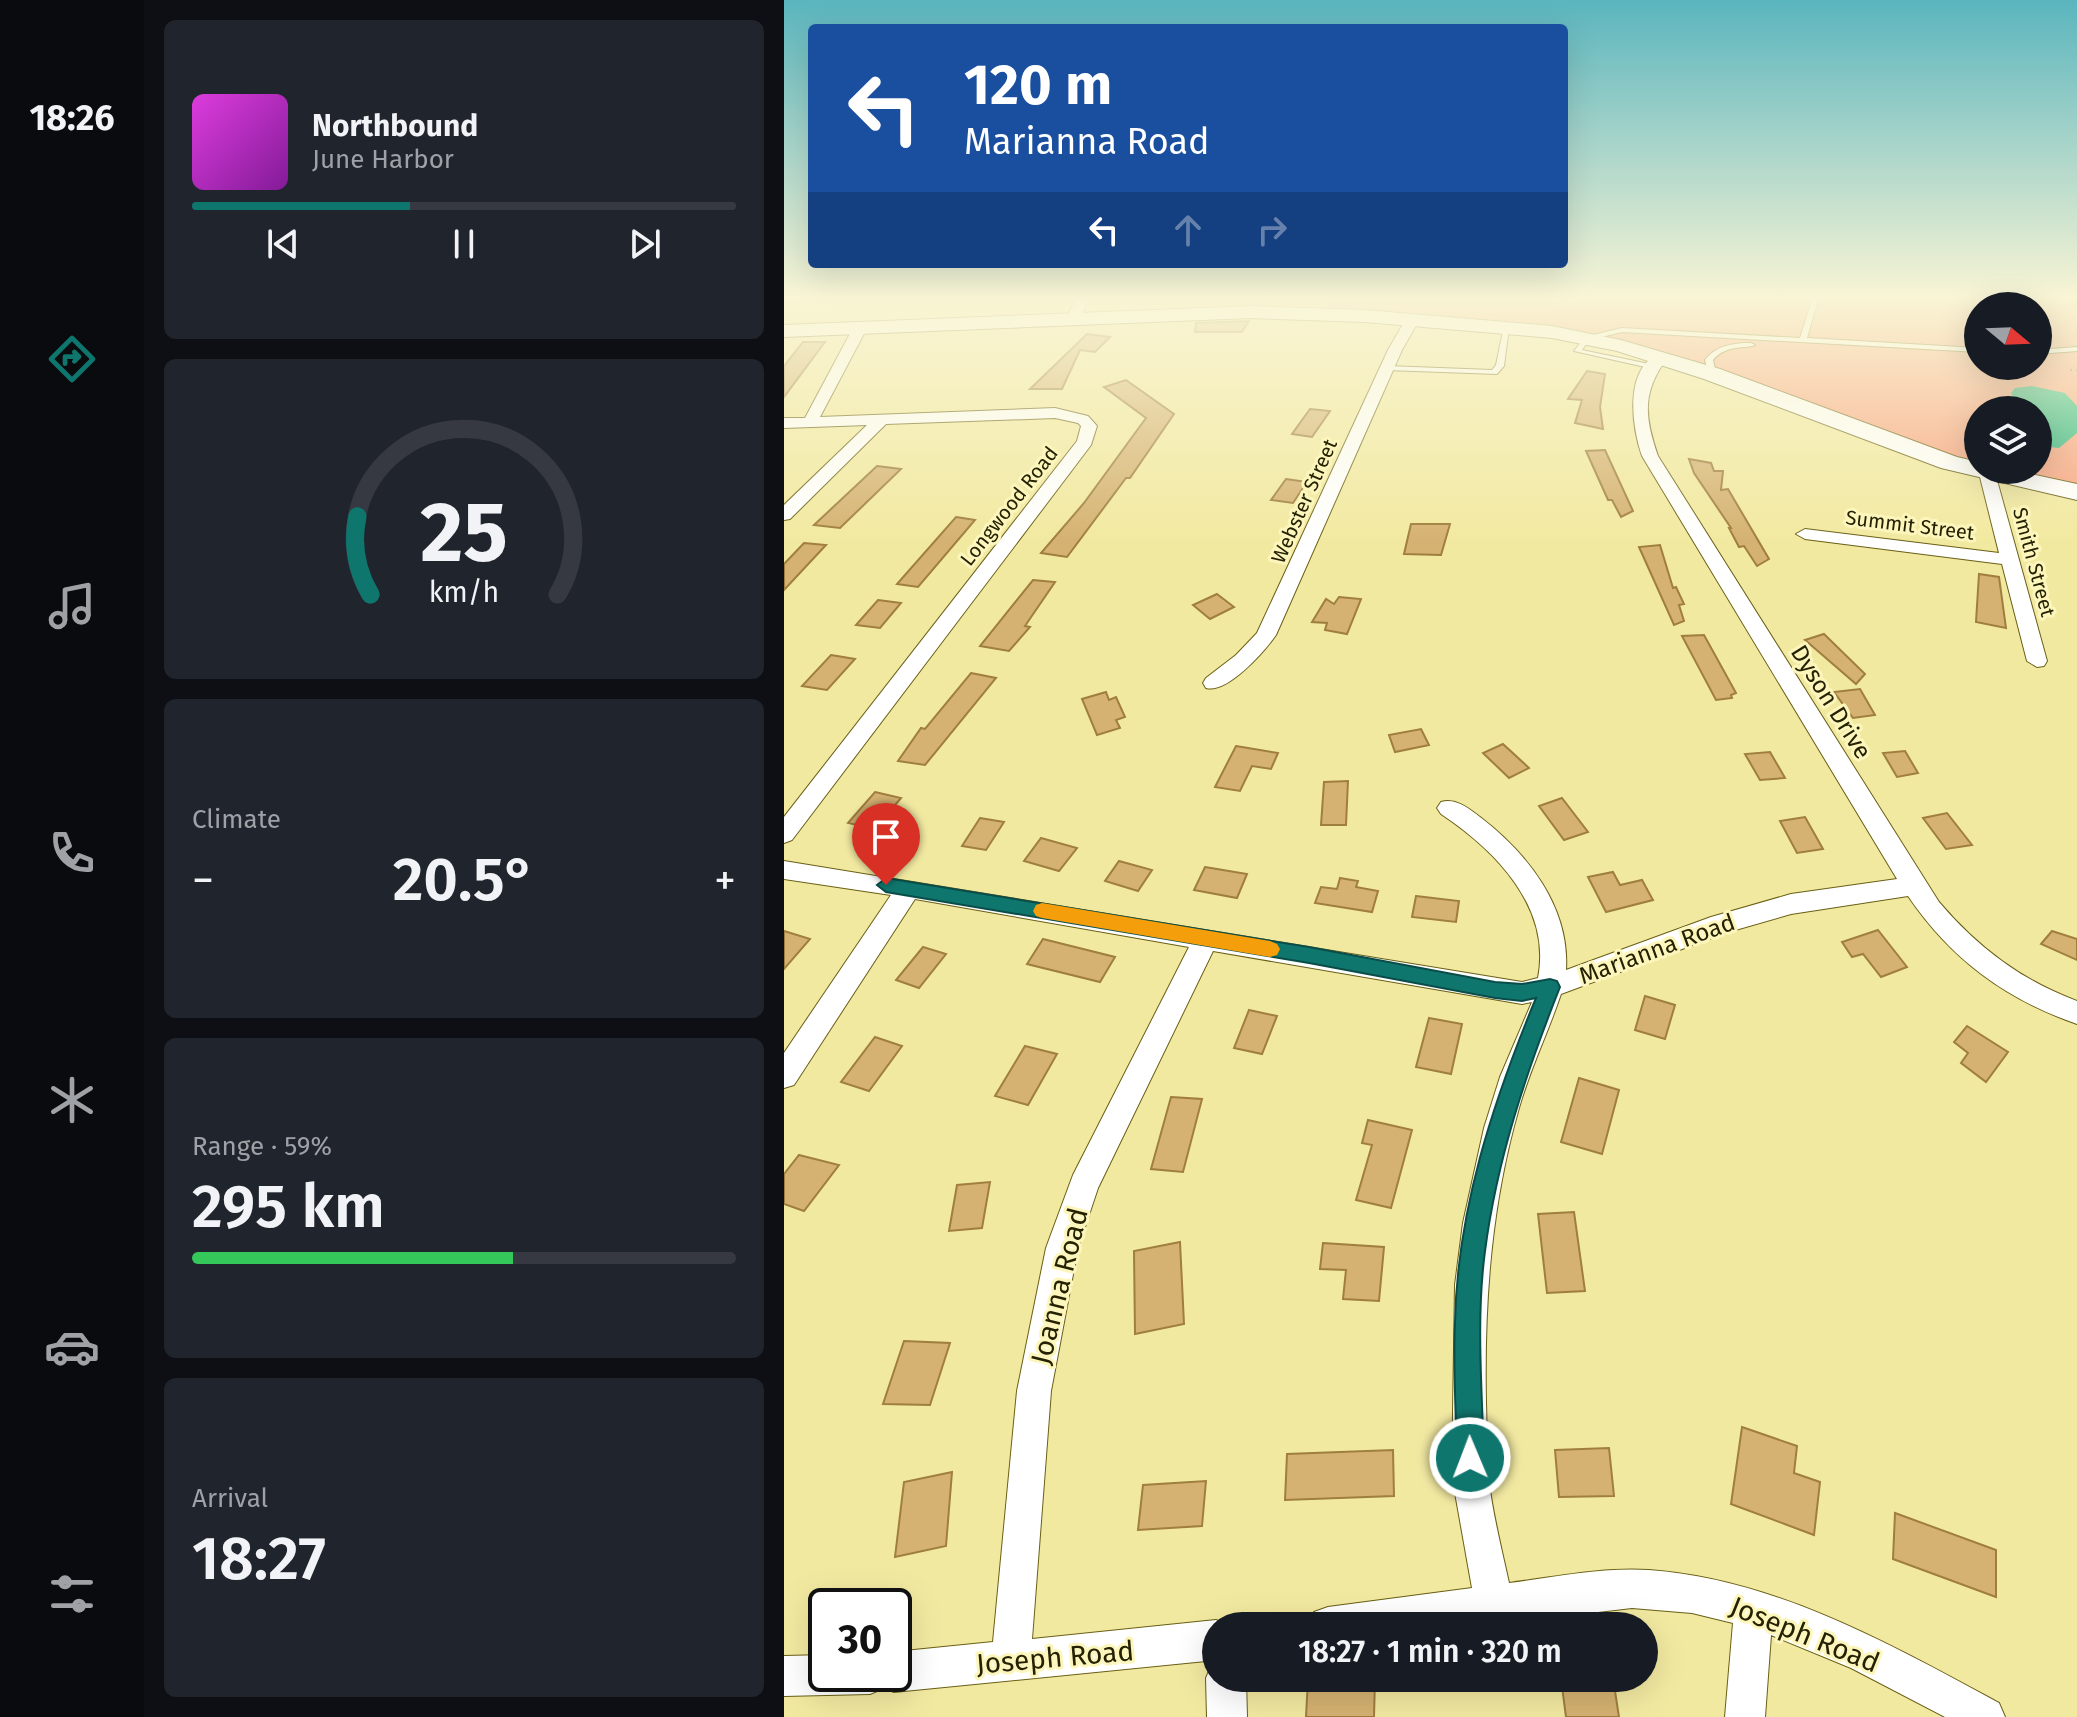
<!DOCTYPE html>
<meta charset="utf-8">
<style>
:root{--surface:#171b24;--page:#20242c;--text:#f1f3f6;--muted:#9ea1a6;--line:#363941;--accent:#0f766e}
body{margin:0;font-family:"Fira Sans",sans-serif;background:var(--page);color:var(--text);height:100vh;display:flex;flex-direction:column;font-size:30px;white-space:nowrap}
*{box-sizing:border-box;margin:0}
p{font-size:26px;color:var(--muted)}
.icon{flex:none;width:44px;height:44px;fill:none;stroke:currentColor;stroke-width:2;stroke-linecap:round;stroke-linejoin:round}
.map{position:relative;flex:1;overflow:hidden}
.panel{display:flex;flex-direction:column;gap:20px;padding:20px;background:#0d0f14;width:640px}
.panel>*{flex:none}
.banner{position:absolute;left:24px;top:24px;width:760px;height:244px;border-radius:8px;box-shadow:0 8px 32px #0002;background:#1a4fa0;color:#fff;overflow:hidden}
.needle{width:52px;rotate:109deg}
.buttons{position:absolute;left:1180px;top:292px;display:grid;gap:16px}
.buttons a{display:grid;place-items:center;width:88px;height:88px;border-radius:50%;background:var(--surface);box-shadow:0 8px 32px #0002;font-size:40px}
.speed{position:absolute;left:24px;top:1588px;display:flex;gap:16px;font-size:40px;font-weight:700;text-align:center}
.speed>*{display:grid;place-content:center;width:104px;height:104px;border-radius:50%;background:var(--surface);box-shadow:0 8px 32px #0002;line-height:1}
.speed .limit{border:4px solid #111;border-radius:12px;background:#fff;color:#111}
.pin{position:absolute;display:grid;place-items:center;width:68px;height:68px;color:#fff;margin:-82px -34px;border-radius:50% 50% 50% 0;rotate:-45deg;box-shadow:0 0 8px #0007}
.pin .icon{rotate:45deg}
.me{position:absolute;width:88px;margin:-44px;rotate:359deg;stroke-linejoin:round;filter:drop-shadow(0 0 6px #0008)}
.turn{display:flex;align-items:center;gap:28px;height:168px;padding:0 24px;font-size:36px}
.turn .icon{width:104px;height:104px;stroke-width:2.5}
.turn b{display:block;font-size:56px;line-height:68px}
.lanes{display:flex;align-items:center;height:76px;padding:0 24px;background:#0003;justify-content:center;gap:40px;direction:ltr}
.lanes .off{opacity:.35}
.big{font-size:60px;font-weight:600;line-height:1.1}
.panel .widget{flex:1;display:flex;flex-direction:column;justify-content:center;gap:12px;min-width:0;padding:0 28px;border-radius:12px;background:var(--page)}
.panel .dial{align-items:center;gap:0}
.dial svg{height:208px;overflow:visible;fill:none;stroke:var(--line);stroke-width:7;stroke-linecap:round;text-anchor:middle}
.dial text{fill:var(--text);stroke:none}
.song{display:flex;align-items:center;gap:24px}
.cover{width:96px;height:96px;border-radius:12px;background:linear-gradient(135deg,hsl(300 70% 55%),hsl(290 70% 35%))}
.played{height:8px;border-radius:4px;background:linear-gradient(90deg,var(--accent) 40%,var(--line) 40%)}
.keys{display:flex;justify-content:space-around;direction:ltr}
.heat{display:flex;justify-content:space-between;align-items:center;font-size:44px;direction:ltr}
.charge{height:12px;border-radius:6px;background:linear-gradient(90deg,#34c759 59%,var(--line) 0)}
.trip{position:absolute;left:418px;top:1612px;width:456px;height:80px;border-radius:40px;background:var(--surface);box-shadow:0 8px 32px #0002;font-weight:600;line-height:80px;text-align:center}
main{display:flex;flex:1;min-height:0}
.menu{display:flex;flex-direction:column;width:144px;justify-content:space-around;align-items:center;background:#090b0e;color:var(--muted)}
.menu .icon{width:56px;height:56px}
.menu .on{color:var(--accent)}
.menu b{font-size:36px;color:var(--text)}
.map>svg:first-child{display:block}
</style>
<main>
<nav class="menu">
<b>18:26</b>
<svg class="icon on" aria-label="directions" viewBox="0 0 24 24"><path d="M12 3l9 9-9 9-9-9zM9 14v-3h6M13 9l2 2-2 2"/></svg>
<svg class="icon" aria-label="music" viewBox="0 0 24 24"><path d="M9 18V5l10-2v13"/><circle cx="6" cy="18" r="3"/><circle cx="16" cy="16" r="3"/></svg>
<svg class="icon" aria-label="phone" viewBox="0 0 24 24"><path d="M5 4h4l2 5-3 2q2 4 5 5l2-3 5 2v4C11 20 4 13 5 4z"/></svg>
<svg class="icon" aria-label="climate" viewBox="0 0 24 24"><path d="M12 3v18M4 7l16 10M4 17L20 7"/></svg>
<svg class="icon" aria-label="car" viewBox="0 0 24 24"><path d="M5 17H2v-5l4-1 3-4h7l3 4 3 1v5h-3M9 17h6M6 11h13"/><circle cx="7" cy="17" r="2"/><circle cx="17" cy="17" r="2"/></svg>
<svg class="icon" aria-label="filters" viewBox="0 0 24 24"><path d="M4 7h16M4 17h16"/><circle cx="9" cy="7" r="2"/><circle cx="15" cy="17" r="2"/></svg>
</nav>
<section class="panel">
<div class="widget">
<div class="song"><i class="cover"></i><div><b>Northbound</b><p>June Harbor</p></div></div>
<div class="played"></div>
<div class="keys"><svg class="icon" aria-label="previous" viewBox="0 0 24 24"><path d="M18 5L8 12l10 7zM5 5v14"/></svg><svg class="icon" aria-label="pause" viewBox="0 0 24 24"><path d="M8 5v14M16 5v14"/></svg><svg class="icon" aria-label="next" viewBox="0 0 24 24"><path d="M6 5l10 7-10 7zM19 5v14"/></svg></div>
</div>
<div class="widget dial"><svg viewBox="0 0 100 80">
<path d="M14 69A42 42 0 1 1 86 69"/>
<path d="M14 69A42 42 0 0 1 9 39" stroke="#0f766e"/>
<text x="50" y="56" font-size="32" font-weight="700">25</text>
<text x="50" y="72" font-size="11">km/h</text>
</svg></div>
<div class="widget"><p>Climate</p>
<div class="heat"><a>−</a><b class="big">20.5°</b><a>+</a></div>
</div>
<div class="widget"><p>Range · 59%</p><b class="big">295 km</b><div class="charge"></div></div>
<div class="widget"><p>Arrival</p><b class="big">18:27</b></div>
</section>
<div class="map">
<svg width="1293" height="1717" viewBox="0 0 1293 1717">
<rect width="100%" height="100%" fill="#f2e9a1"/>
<path fill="#f8a483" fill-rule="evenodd" d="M546,300h747v187l-74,-17h35v-60h-60v54l-29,-8 -311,-111 -313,-35zM1194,306h60v60h-60z"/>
<polygon fill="#25b780" points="1248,386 1281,393 1293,406 1293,433 1275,448 1254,446 1254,410 1233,410 1227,393 1231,388"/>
<g fill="#d5b272" stroke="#9f7e3e" stroke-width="2">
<polygon points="465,321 458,332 411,332 412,323"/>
<polygon points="303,334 326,337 311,352 296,350 278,389 246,389"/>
<polygon points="19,342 41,342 0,397 0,366"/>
<polygon points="803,371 821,374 816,407 819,429 791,423 798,400 784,399"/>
<polygon points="342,380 390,414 346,478 342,478 283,557 257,553 300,503 362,418 320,387"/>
<polygon points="526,409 546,411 528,437 508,434"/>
<polygon points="821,450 849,511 837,517 828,500 824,500 802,451"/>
<polygon points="905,459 927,463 930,471 939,471 937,490 944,489 985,559 973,566 960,546 955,547 945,528 947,528 910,473"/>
<polygon points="93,466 117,469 56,528 30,525"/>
<polygon points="502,479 523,482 509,503 487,500"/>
<polygon points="172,517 191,520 134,587 113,584"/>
<polygon points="627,524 666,524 657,555 620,554"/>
<polygon points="20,543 42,545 0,590 0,564"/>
<polygon points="876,545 889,588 892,587 900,604 895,605 900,621 890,625 855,547"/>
<polygon points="1195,574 1215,577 1222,628 1192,622"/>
<polygon points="249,580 271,582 241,626 246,627 225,651 196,646"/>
<polygon points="433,594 450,607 426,619 409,605"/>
<polygon points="555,597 577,599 563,634 541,630 543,623 528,622 542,599 550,604"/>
<polygon points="94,600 117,603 96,628 72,625"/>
<polygon points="1040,634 1081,674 1072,684 1021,640"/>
<polygon points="920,635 952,693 947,695 948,698 932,700 898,636"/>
<polygon points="47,655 71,659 43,690 18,686"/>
<polygon points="187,673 212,678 141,765 114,761 137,728 141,729"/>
<polygon points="1076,689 1091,715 1069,718 1050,692"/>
<polygon points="322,692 325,700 332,697 341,717 332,720 336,728 313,735 298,699"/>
<polygon points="637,729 645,745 611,752 605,735"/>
<polygon points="719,744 745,768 725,778 699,753"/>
<polygon points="452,746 494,753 487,769 468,766 456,791 431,787"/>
<polygon points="1121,751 1134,773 1113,777 1099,753"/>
<polygon points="986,752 1001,778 976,780 961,754"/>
<polygon points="564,781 562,825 537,825 540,782"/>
<polygon points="91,792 117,798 91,829 64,823"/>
<polygon points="778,798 804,832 780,840 755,806"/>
<polygon points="1163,813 1188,845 1162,849 1139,818"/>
<polygon points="1021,817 1039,849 1013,853 996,821"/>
<polygon points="196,818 220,822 202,850 178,846"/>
<polygon points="257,838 293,848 275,871 240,861"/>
<polygon points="335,861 368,870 354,891 321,881"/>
<polygon points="421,867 463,874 453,898 410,890"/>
<polygon points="829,872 836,885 858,880 869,900 822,912 804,877"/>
<polygon points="556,878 574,881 572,887 594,891 588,912 531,903 537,887 553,889"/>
<polygon points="632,896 675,901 672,922 628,917"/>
<polygon points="1094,930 1123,967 1097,977 1079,954 1068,957 1058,942"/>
<polygon points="0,931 26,939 0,969"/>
<polygon points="1268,931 1293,939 1293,960 1257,944"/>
<polygon points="259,939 331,957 316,982 243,964"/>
<polygon points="139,947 162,954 135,988 112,980"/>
<polygon points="861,996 891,1005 881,1039 851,1030"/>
<polygon points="465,1010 493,1016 478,1054 450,1048"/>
<polygon points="645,1018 678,1024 667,1074 632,1067"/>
<polygon points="1183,1026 1224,1052 1202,1082 1177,1063 1184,1053 1170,1042"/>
<polygon points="91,1037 118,1046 85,1091 57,1082"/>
<polygon points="241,1046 273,1054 244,1105 211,1096"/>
<polygon points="795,1078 835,1090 818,1154 777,1142"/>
<polygon points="387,1097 418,1099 399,1172 367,1169"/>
<polygon points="584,1120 628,1130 607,1208 572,1200 588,1145 578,1143"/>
<polygon points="15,1155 55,1165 20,1211 0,1204 0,1174"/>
<polygon points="206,1182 198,1228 165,1231 173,1185"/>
<polygon points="790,1212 801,1291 763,1293 754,1214"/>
<polygon points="396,1242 400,1324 351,1334 350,1251"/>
<polygon points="539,1243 600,1247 595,1301 559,1299 562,1270 536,1269"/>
<polygon points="120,1341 166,1343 146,1405 99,1404"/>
<polygon points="958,1427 1013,1446 1010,1473 1036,1482 1030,1535 947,1504"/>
<polygon points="825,1448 830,1496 775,1497 771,1450"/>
<polygon points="609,1450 610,1496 501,1500 503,1454"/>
<polygon points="168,1472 162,1546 111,1557 120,1482"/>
<polygon points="422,1481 418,1526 354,1530 359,1485"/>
<polygon points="1111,1513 1212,1550 1212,1597 1109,1559"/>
<polygon points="591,1678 590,1717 522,1717 524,1679"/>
<polygon points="829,1678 835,1717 782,1717 777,1679"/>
</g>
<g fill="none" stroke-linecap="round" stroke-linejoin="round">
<g stroke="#695f15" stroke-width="2">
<g id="lane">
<polygon points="1028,300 1034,300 1023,338 1194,348 1194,352 838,332 805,340 798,350 870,365 870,369 790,351 801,337 838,328 1016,338"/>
<polygon points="720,326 725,327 720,366 713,374 603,370 599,368 603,366 708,370 712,365"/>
<path d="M967,343l4,2 -2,1c-16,2 -29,1 -40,14l3,14 -7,2 -4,-16c12,-15 28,-17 46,-17z"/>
<polygon points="1293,347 1293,351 1254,354 1254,350"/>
</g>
</g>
<g stroke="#695f15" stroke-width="2">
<g id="street">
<polygon points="291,300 304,300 297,318 290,322 283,318"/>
<path d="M623,317l12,3 -17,30 -126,285c-12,17 -49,59 -70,53l-3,-5 3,-5 30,-23 21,-22 131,-283z"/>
<polygon points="76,324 83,328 36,417 271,408 304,416 313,426 307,445 8,840 0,843 0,817 293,441 297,426 294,423 271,418 102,424 6,519 0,520 0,505 83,425 0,428 0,418 21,418 69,328"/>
<path d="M877,353l7,4c-26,34 -24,59 -10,99l281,446c39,46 82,78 138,99v23c-72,-25 -126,-65 -169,-128l-117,18 -66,19 -164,61c-13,39 -31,75 -42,114 -28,97 -35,195 -33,295 1,26 0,53 3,79 4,34 13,68 20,101 46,-6 94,-16 140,-13 126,9 241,74 350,133l6,14h-60l-94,-49 -80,-33 -6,82h-40l8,-94 -41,-10 -60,-5 -153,18h-170l5,-14 14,-5 144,-19 -20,-112 3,-191 8,-62 21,-95 16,-51 32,-75 -10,2 -309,-53 -115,237 -20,60 -27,143 -19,248 184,-19 13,6h-13v34l-322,32 -10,-4 -14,6 -86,2v-40l42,-1v19h68v-22l99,-10 24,-251 29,-143 27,-73 116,-228 -274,-48 -121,186 -10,3v-35l107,-158 -107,-16v-18l738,121 16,-4c14,-71 -43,-128 -97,-164l-4,-6 4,-6c15,-4 27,6 39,15 47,36 90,90 86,153l145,-53 80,-23 106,-15 -255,-423c-10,-29 -19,-89 19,-103z"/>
<polygon points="1197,470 1209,470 1211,473 1263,661 1260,666 1253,667 1243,661 1218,564 1021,539 1012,534 1021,529 1215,553 1195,473"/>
<polygon points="432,1662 432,1678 462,1678 463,1717 423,1717 422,1678 428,1664"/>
</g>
</g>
<g stroke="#695f15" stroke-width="2">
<polygon id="secondary" points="467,306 581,310 768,326 837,340 936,369 1173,457 1194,462 1194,470 1229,470 1293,484 1293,500 1157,468 920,379 833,351 768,338 581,322 467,318 0,337 0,325"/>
</g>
<polyline stroke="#8d8754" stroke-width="2" stroke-dasharray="2 4" stroke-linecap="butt" points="1286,370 1293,370"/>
<use href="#lane" fill="#fff" fill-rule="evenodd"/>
<use href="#street" fill="#fff" fill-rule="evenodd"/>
<use href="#secondary" fill="#fff" fill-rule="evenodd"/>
</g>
<linearGradient id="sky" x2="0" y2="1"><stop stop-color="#5ab5be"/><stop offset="0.55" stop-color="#f9f5d5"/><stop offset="1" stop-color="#f9f5d5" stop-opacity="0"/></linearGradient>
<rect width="1293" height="541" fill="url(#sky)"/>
<path fill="#0f766e" stroke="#0a4d48" stroke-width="2" d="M102,878l423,69 186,35 27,2 28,-5 7,2 3,6c-34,86 -63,172 -75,264 -9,68 -3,138 -1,207l-4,10 -10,3 -9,-3 -4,-10c-1,-45 -4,-90 -2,-135 2,-113 38,-221 81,-325l-14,3 -27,-3 -186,-35 -423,-71 -9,-7z"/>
<polygon fill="#f59e0b" points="258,903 486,941 493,944 496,949 493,955 486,957 258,918 252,916 249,911 252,905"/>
<g text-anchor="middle" stroke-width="6" stroke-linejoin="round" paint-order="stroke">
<g font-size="20" fill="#252204" stroke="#fdf6bc">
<text transform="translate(520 501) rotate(-66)" y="7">Webster Street</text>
<text transform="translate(225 506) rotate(-52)" y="7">Longwood Road</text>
<text transform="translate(1126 525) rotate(7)" y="7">Summit Street</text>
<text transform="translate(1250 562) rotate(75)" y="7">Smith Street</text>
</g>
<g font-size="24" fill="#252204" stroke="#fdf6bc">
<text transform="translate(1047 702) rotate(58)" y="8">Dyson Drive</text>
<text transform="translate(873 949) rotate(-20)" y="8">Marianna Road</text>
</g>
<g font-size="28" fill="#252204" stroke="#fdf6bc">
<text transform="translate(275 1286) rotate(-76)" y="10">Joanna Road</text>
<text transform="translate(1021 1634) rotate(22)" y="10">Joseph Road</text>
<text transform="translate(271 1657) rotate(-5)" y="10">Joseph Road</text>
</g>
</g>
</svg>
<div class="buttons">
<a><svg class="needle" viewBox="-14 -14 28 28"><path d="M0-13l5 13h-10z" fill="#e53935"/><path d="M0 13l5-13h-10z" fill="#9ea1a6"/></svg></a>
<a><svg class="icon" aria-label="layers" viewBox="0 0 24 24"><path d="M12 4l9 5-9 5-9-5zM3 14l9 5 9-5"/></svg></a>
</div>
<div class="speed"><div class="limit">30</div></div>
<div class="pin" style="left:102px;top:885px;background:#d93025"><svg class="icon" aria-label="arrive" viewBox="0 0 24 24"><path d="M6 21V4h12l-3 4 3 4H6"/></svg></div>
<svg class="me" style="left:686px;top:1458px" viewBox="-20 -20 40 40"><circle r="17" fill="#0f766e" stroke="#fff" stroke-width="3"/><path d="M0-11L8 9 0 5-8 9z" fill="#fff"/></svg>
<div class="trip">18:27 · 1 min · 320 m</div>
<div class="banner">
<div class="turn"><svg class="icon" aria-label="left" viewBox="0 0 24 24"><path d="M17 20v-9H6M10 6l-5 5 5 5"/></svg><div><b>120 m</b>Marianna Road</div></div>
<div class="lanes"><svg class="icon" aria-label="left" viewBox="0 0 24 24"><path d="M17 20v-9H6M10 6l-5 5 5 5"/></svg><svg class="icon off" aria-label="ahead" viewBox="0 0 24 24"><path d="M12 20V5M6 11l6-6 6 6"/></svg><svg class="icon off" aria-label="right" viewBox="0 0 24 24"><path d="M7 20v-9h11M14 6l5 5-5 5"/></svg></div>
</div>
</div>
</main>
